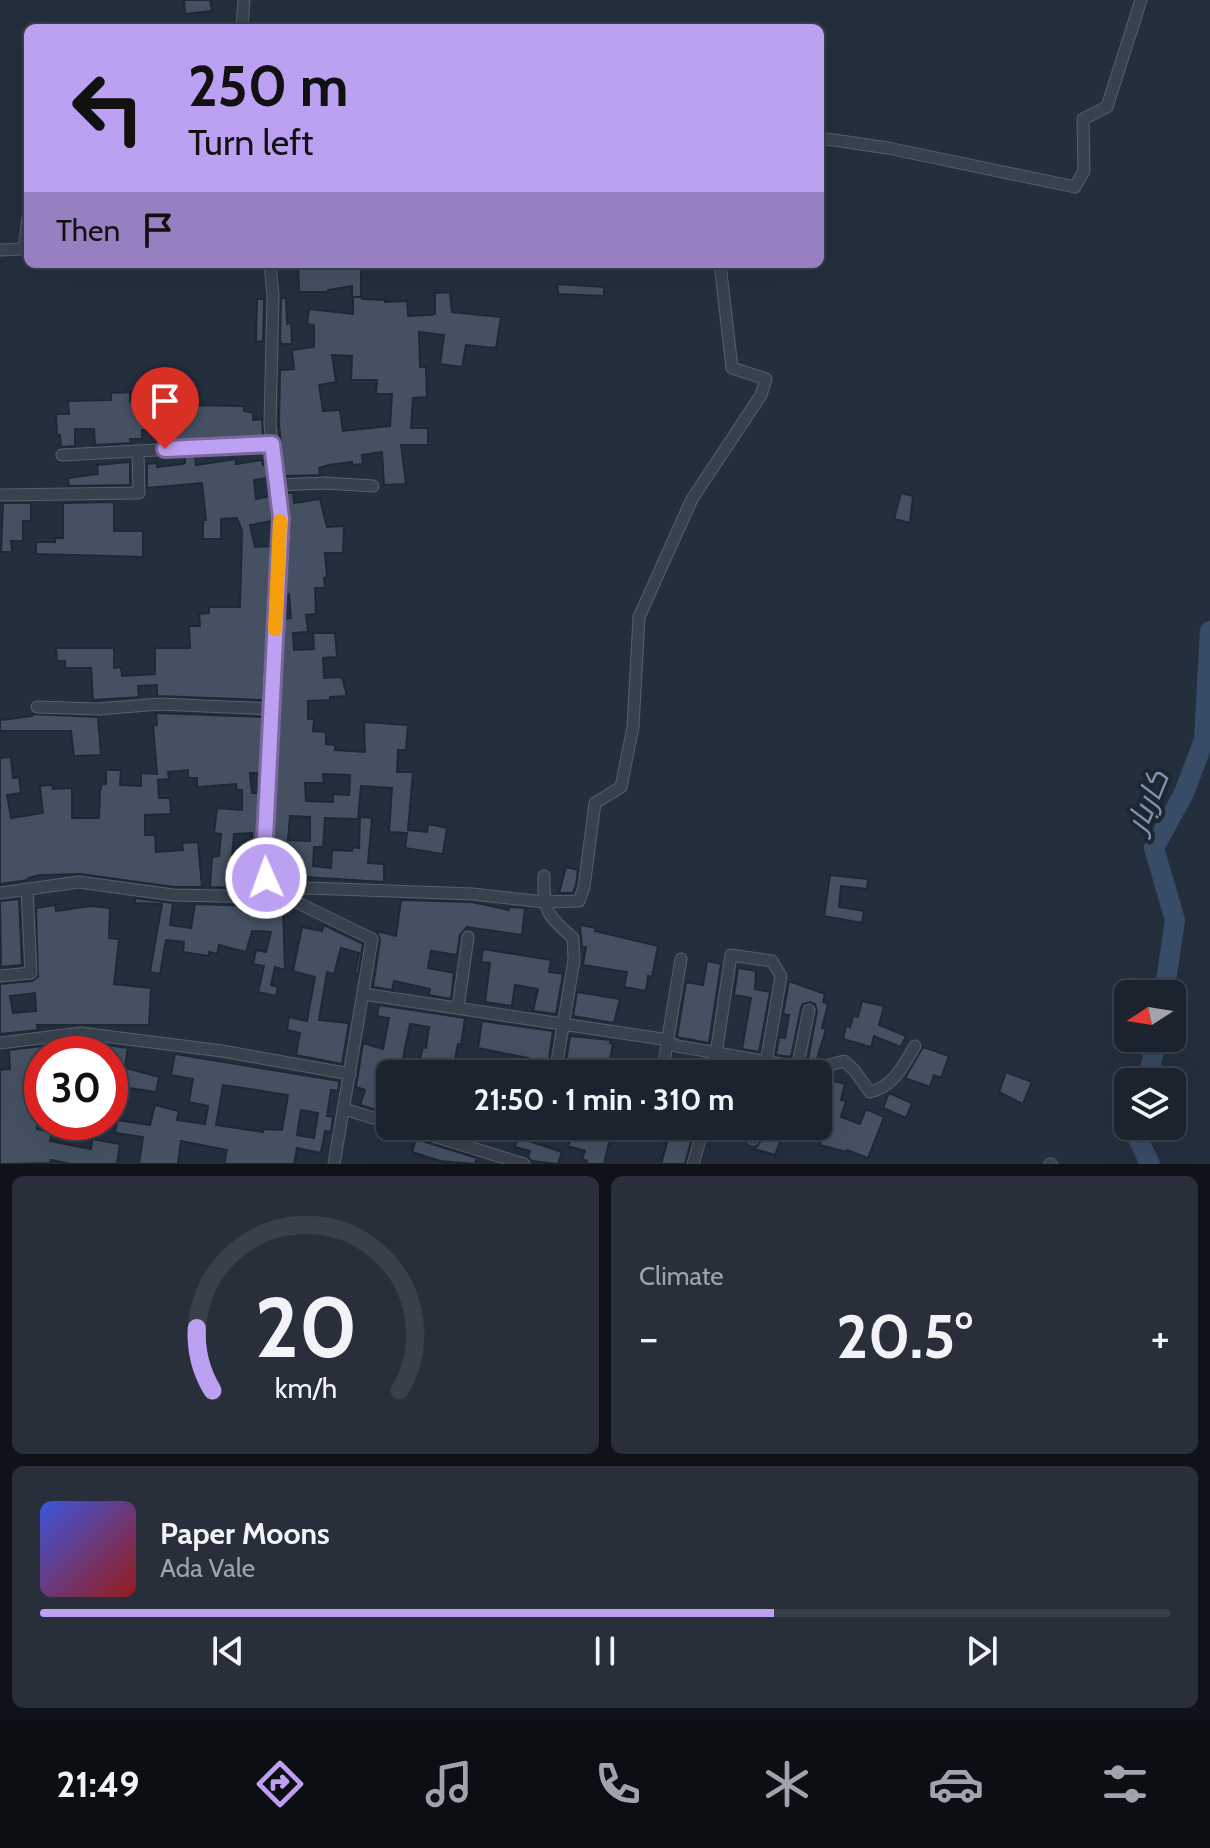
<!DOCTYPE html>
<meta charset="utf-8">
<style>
:root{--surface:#1b232e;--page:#282f3a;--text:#f1f3f6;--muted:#a0a4aa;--line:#39404a;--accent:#bca0f2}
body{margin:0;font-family:Cabin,Cairo,sans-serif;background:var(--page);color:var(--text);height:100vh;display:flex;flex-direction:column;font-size:30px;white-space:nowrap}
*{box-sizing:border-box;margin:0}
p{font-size:26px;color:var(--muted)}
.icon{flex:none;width:44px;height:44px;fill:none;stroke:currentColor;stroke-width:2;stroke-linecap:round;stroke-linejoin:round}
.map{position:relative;height:1164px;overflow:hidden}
.sheet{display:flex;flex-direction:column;gap:12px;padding:12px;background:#0f1319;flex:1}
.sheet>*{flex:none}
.top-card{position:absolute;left:24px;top:24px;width:800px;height:244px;border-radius:12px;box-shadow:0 8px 32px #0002,0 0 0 2px var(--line);background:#bca0f2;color:#111;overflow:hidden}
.needle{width:52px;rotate:258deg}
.controls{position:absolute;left:1114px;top:980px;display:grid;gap:16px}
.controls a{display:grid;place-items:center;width:72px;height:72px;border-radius:12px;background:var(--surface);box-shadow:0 8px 32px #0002,0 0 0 2px var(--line);font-size:40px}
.speed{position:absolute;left:24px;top:1036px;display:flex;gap:16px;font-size:40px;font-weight:700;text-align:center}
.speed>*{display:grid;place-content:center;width:104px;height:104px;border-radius:50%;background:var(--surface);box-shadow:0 8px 32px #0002,0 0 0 2px var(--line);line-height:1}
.speed .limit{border:12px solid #d22;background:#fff;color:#111}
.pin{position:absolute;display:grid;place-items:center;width:68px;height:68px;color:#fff;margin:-82px -34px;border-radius:50% 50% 50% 0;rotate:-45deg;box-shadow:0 0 8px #0007}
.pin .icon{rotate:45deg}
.me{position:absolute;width:88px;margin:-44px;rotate:358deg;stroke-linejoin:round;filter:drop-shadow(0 0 6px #0008)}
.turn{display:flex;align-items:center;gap:28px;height:168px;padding:0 32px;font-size:36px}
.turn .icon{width:104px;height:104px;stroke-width:2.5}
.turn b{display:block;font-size:56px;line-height:68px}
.then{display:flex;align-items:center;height:76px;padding:0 32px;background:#0003;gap:16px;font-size:30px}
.big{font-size:60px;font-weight:800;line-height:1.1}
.sheet .card{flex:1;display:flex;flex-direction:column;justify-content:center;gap:12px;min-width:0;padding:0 28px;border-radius:12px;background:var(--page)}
.sheet .dial{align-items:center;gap:0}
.dial svg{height:208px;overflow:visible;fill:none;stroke:var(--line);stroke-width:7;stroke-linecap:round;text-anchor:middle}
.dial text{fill:var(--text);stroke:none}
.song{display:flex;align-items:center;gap:24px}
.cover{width:96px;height:96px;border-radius:12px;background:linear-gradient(135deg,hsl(230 70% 55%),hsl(0 70% 35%))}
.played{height:8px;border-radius:4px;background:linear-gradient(90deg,var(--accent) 65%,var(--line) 65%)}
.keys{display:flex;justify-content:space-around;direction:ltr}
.heat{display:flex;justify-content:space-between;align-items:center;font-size:44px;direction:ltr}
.sheet .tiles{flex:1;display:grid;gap:12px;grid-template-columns:1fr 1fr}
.card:last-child{grid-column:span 2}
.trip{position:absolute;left:376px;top:1060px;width:456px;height:80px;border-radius:12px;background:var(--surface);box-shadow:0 8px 32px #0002,0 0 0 2px var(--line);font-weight:800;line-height:80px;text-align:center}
.tabs{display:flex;height:128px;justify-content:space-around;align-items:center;background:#0b0e12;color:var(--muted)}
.tabs .icon{width:56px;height:56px}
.tabs .on{color:var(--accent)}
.tabs b{font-size:36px;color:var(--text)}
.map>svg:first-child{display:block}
</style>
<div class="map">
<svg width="1210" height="1164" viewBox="0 0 1210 1164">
<rect width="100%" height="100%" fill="#242f3e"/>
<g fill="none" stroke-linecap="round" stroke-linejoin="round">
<g stroke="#394c67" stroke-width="20">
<polyline points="1164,994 1175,920 1154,848 1184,793 1204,740 1210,631"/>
<polyline points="1147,1082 1157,1038"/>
<polyline points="1132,1126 1150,1164"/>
</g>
</g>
<g fill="#455162" stroke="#1f2835" stroke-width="2" fill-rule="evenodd">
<polygon points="184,0 210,0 212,11 185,14"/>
<polygon points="298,264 361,264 361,297 352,297 352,286 328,290 328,292 299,292"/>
<polygon points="557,284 604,287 604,296 558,294"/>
<path d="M450,292l2,20 49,5 -5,31 -30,-3 -4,22 -22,-3 4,-29 -25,-3 1,35h6l1,30 -14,1 -2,30h17v17h-27l5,39 -22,1 -2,-33 -20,3 1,9 -11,1v-3l-23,3 -10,3 1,7 -35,1 -6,-51 1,-55 14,-1 -2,-19 22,-3v-22l-7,-1 2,-15 44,5v-17h9v2l23,1v2l22,-1 1,15 23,-1 4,-1v-21zM332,355l20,1 -1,24h26l-1,14h16l-2,32 -47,5 -3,-21 -17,1 -4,-26 17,-3z"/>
<polygon points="281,298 286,298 287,324 291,323 292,344 282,344 280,341"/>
<polygon points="257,299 264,299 263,341 256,342"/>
<polygon points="130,392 130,402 154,401 154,394 171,394 171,402 183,401 183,405 244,406 244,411 253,413 253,420 262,419 263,436 159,441 159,430 142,430 142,439 130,439 131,443 95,445 94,429 75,429 75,446 61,447 60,435 57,435 56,414 69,414 68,401 111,400 111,393"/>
<polygon points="185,457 195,457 196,465 236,459 236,464 262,460 263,465 266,464 268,478 254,480 256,499 270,496 272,521 250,525 255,547 271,546 263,700 157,696 157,685 138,686 139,697 93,700 91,668 65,668 65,661 57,661 56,648 114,648 114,668 121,667 122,676 155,674 155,648 190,648 189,626 200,626 199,614 209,613 209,607 240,607 242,531 237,518 221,519 221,539 203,539 203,520 206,520 202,483 147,488 147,464 157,463 157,467 182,464 185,463"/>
<polygon points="130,462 130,485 69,486 68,478 98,474 97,465"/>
<path d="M287,493h6l1,10 26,-4 7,28 17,-1 -1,27h-18l2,24 -3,1 1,10h-10l1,26 -10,1 2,17 -15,1 1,17 20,-1 -1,-16h22l2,24 -14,1 1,20 18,-1 5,19 -17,1v3l-22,1v18h6l-1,12 13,1v12l9,1v5l30,2 -1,-30 44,3 -2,25h-8l-1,22h16l-5,58 19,2 1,-8 19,4 -4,26 -38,-6 2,-15 -18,-1 3,-44 -31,-2 -3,33 -33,-1 -2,29h-9l-1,19 18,2 1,-18 20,1 1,-4 6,1 1,-31 12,1 -4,45 16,1v18l-93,-6v7l-15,4 -3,-28 11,-240 7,-1 -2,-24 -3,1 4,-77zM323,774l27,1 -1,20 -16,-1v8l-27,-1 -1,-18h19zM290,816l20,1v24l-22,-1z"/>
<polygon points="901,493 913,496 910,523 894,519"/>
<polygon points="114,502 114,531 143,531 143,557 36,554 36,542 55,542 55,538 63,538 63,503"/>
<polygon points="3,503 31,503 31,521 23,521 23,541 11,541 12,552 1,552"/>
<polygon points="156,713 263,717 260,773 250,773 252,793 259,793 256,860 253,860 252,833 234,834 231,868 238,868 238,880 258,880 259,888 210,887 212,857 219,856 221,834 214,833 217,808 242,810 242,790 237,790 236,784 197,787 197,778 188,778 188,770 168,772 169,779 158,780 159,798 170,798 171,814 145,815 145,835 155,835 156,852 183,850 182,843 198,842 202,887 174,887 80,874 40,875 28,878 28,880 0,884 0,758 11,757 13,778 19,777 21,793 7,795 11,818 43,813 40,786 52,785 53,789 72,788 72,818 99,818 100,791 102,784 106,784 106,770 121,770 120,785 141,786 141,773 157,774 153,726 157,725"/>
<polygon points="32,714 98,717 101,755 74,756 71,731 0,731 0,720 32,716"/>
<polygon points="566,867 578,870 576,885 573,893 559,893"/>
<polygon points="830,875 868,879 867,889 841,886 839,907 864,911 862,923 824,916"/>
<polygon points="135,898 173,903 170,925 191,928 195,904 283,907 285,970 275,967 271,985 278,987 276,996 258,992 264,966 253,964 256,950 266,952 271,932 252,931 246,952 219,945 217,954 209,952 209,956 183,952 184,942 166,940 160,974 150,972 162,904 135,903"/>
<polygon points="19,899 22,965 1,967 0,901"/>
<polygon points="401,900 472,902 509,910 509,907 525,908 522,935 467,927 460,935 457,955 431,951 428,968 454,973 451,999 429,995 430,989 394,981 392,990 373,987 380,940 377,931 396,936"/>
<path d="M55,905l1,6 34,-5 20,2 -1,30 10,1 -5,45 37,4 -2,37h-112l1,5 -38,4v-50l32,-3 6,-4 -2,-69zM35,993l1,18 -23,2 -3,-17z"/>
<polygon points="324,925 363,944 358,974 355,973 359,953 341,948 334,974 327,972 319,1020 349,1023 342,1064 296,1055 300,1033 287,1030 289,1017 307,1021 315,977 293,971 302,927 322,931"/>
<polygon points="580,925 596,928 595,931 658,946 652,977 648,976 646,991 624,987 627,972 583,965 586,947 582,947"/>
<polygon points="483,949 551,960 549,972 563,974 556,1014 533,1011 538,989 515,985 512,1006 485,1002 490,963 481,962"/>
<polygon points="707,961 721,964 709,1043 677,1037 686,982 703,985"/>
<polygon points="738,968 756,971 755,989 770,992 759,1052 742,1049 751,998 734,995"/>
<polygon points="789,981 825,994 823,1002 828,1004 822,1028 826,1029 817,1059 808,1059 817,1011 815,1004 810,1002 803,1004 801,1008 791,1057 776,1055 779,1037 785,1038 789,1015 783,1014"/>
<polygon points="577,992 620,999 614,1023 573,1016"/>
<polygon points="862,1001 884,1006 879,1025 906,1036 901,1047 874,1036 871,1047 843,1039 846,1026 850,1027 853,1016 858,1017"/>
<polygon points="379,1005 465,1018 461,1045 458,1044 455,1059 503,1070 503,1074 416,1074 423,1047 426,1048 429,1027 410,1024 400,1073 384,1070 376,1093 390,1097 390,1114 360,1105 365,1090 356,1087 363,1043 383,1049 389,1018 377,1016"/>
<polygon points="482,1021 553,1031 547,1074 525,1074 528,1058 478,1048"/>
<polygon points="570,1036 611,1040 610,1043 613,1044 607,1074 564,1074"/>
<polygon points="105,1045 128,1048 125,1066 113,1065 114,1054 104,1052"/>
<polygon points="42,1046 42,1057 33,1058 34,1080 41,1080 39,1102 42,1102 42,1117 38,1117 37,1129 52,1132 50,1141 75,1146 91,1149 92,1139 120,1144 117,1164 71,1164 51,1160 50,1163 0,1164 0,1070 10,1069 9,1050"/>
<polygon points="923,1047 949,1056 941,1078 934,1075 930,1087 905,1078"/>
<path d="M175,1054l164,27 -1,10 -7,-1 -4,26 6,1 -2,15 -6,-1 -4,22 -24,-5 -3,16h-70l3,-14 -46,-9 -3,23h-39l4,-27 -28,-4 2,-13 33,5 5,-20 24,6 -2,9 28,4 3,-18 -19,-4 4,-23 -22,-4zM223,1085l65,10 -6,35 -19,-1v3l-47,-7zM301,1110l17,3 -4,25 -17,-3z"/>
<polygon points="126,1068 159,1077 156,1092 122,1087"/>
<polygon points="1006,1072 1032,1082 1023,1104 999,1092"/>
<polygon points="827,1079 845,1084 841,1100 846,1101 841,1117 860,1124 866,1109 884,1117 868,1158 847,1150 846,1152 820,1145 826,1122 819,1120 822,1111 818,1110 818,1106"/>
<polygon points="889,1093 912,1103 906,1118 883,1108"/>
<polygon points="496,1126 534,1126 529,1141 562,1152 558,1164 532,1161 528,1157 530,1151 515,1147 519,1135 495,1129"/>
<polygon points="575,1126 617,1126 611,1144 609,1143 604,1164 586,1164 587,1161 582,1159 585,1151 568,1146"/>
<polygon points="660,1126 695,1126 685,1164 661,1164 667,1143 656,1140"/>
<polygon points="763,1126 775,1126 774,1131 783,1134 775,1155 754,1149 761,1141"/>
<polygon points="416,1139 477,1158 475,1164 440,1161 412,1152"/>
</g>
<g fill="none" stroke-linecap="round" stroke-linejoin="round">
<g stroke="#565f6c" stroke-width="13">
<g id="street">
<polyline points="242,28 244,0"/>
<polyline points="820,138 888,148 1075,187 1084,171 1083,119 1107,107 1141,0"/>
<polyline points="0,250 24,249 28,218"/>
<polyline points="270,264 273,295 270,425 281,518 264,859 269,897 290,899 372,939 334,1164"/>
<polyline points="62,455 272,444"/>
<polyline points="277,485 326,483 373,486"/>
<polyline points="0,495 139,493 138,451"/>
<polyline points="37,707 98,709 160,704 271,709"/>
<path d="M544,876c-1,35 3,39 29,62l1,22 -19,114"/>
<polyline points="0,893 79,882 173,895 269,897 308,888 473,894 544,902 579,901 584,887 595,803 621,787 633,727 639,617 692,499 761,395 766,379 732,368 720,264"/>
<polyline points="0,976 31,973 27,889"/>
<path d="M363,994l299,45 15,7 121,21 16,2 30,-8 10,9 16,22c24,-6 33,-26 45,-46"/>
<polyline points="458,1008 468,937"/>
<polyline points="0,1043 81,1033 222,1051 350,1074"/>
<polyline points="796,1073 809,1010"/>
<polyline points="662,1074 681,959"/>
<polyline points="713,1074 731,955 772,961 781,976 764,1074"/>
<polyline points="344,1109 390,1123"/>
<polyline points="401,1126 524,1164"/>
<polyline points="753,1139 755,1126"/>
<polyline points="456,1143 461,1126"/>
<polyline points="693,1164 704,1126"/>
<polyline points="1050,1164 1051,1164"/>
</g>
</g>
<use href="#street" stroke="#38414e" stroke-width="11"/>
</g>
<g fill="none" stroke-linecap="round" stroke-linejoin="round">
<g stroke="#7a689d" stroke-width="20">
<polyline id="route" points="165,449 272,444 281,518 264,859 266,878"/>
</g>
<use href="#route" stroke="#bca0f2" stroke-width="14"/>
<polyline stroke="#f59e0b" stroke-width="14" points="275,629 280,521"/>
</g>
<g text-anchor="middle" stroke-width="8" stroke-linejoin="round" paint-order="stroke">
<g font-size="32" font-style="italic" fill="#7c92b1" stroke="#1d2633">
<text transform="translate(1147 801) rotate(-67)" y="11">کاربار</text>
</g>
</g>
</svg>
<div class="controls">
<a><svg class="needle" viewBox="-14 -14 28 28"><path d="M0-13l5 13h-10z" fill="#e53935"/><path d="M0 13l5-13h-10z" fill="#a0a4aa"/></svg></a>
<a><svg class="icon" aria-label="layers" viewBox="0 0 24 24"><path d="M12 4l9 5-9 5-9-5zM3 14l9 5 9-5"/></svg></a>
</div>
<div class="speed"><div class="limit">30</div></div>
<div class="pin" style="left:165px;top:449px;background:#d93025"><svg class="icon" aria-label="arrive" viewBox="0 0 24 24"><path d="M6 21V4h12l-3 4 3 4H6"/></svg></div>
<svg class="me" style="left:266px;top:878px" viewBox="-20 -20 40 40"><circle r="17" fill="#bca0f2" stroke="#fff" stroke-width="3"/><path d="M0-11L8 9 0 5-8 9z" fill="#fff"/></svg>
<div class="trip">21:50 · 1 min · 310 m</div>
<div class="top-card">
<div class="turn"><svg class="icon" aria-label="left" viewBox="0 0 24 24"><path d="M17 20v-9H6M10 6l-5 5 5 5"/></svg><div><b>250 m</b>Turn left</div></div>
<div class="then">Then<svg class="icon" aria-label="arrive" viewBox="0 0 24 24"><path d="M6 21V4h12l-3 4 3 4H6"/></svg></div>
</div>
</div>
<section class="sheet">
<div class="tiles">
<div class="card dial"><svg viewBox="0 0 100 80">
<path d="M14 69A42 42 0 1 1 86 69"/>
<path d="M14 69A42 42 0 0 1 8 45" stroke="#bca0f2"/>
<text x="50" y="56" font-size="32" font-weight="700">20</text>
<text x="50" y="72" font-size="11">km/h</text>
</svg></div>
<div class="card"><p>Climate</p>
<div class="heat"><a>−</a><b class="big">20.5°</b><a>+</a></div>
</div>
<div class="card">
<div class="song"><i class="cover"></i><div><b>Paper Moons</b><p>Ada Vale</p></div></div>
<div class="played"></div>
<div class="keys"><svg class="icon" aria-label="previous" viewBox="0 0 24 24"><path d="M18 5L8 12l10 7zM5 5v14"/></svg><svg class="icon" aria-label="pause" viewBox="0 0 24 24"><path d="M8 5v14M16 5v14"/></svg><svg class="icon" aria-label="next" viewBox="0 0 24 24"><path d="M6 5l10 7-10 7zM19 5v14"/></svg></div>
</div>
</div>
</section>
<nav class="tabs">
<b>21:49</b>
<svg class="icon on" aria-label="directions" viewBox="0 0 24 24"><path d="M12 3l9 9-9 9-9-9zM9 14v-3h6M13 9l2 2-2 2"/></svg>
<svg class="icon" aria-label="music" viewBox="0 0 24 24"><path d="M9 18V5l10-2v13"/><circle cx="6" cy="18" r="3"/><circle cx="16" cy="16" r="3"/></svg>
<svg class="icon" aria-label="phone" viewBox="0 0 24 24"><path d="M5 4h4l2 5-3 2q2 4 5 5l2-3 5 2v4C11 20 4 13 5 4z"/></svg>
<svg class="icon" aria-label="climate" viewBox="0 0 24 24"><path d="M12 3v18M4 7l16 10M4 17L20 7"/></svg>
<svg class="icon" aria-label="car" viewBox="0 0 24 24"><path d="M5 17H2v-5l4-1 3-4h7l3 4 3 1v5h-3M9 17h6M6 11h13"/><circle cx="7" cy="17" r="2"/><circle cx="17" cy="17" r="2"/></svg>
<svg class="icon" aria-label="filters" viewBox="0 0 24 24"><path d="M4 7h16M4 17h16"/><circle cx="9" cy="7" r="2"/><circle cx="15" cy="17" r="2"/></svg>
</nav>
